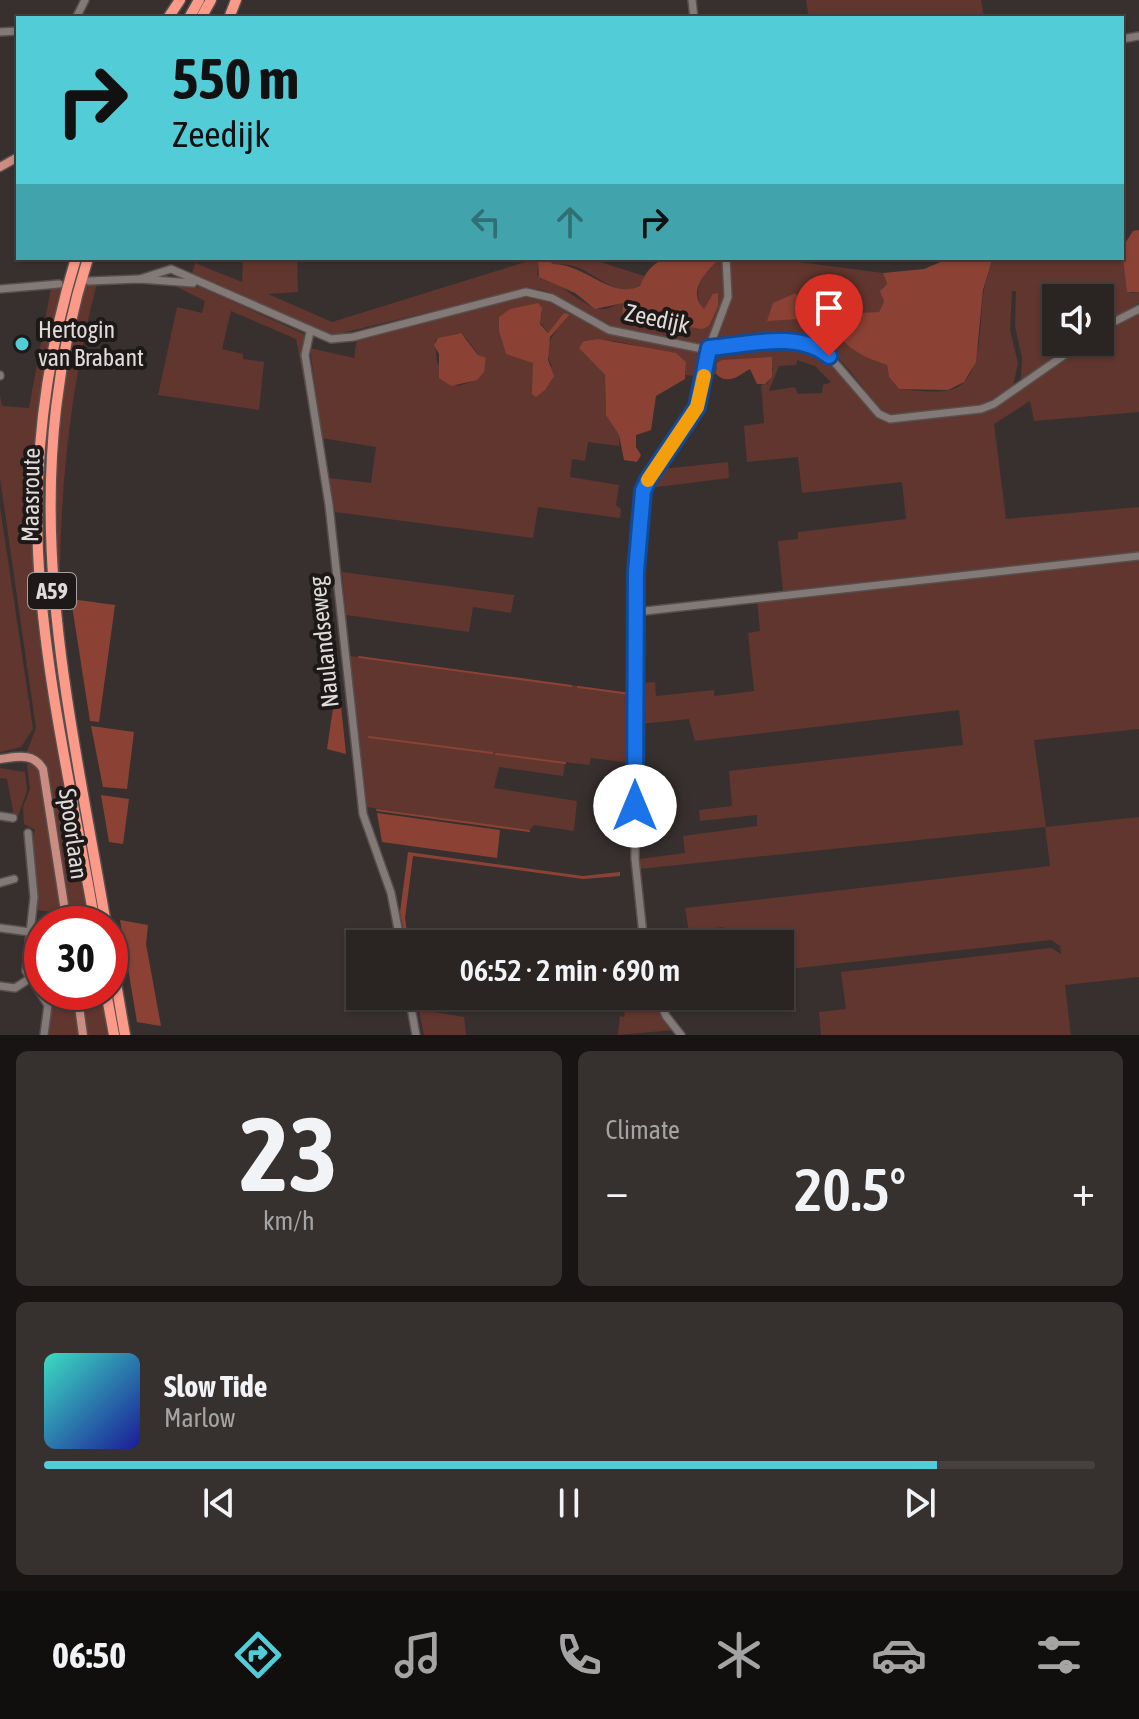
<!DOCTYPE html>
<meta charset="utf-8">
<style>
:root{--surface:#2a2422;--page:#36302f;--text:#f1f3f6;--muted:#a5a4a5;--line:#464140;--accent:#52ccd6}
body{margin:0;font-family:"Asap Condensed",sans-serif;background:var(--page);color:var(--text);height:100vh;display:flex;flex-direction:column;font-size:30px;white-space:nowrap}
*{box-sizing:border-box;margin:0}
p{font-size:26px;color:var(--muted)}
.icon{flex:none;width:44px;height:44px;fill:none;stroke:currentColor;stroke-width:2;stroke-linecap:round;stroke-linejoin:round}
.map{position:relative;height:1035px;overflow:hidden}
.panel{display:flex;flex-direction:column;gap:16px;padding:16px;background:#171413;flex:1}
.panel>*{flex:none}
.top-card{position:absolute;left:16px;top:16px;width:1108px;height:244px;border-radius:0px;box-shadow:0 2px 6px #0004,0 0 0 2px var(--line);background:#52ccd6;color:#111;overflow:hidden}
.buttons{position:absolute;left:1042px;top:284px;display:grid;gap:16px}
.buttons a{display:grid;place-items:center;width:72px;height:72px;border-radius:0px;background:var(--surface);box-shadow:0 2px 6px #0004,0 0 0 2px var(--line);font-size:40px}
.speed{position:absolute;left:24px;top:906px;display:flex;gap:16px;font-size:40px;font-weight:700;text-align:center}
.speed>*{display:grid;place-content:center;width:104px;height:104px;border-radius:50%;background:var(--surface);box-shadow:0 2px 6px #0004,0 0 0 2px var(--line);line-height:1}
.speed .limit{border:12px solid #d22;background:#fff;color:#111}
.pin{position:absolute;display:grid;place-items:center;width:68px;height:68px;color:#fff;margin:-82px -34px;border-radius:50% 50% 50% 0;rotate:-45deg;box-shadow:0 0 8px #0007}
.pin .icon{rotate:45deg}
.me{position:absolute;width:88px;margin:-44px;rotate:0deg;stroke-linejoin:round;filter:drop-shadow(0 0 6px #0008)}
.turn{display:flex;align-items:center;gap:28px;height:168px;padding:0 24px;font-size:36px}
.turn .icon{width:104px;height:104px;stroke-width:2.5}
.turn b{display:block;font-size:56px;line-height:68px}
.lanes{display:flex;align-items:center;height:76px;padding:0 24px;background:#0003;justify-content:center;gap:40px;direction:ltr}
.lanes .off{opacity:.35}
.big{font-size:60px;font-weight:600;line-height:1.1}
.panel .tile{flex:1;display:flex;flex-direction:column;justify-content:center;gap:12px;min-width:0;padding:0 28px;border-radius:12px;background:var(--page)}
.panel .dial{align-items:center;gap:0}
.dial b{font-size:104px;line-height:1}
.song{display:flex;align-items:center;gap:24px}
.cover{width:96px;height:96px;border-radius:12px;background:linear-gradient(135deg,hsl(170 70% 55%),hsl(240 70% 35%))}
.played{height:8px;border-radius:4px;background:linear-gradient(90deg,var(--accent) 85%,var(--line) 85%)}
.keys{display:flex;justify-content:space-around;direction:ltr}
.heat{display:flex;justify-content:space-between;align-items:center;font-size:44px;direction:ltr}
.panel .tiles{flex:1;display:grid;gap:16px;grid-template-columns:1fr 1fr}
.tile:last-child{grid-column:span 2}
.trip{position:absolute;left:346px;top:930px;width:448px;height:80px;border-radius:0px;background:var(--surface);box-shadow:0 2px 6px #0004,0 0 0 2px var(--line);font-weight:600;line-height:80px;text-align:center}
.dock{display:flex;height:128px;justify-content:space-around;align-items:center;background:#110e0e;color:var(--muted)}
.dock .icon{width:56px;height:56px}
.dock .on{color:var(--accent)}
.dock b{font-size:36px;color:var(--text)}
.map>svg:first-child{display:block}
</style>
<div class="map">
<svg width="1139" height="1035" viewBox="0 0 1139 1035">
<rect width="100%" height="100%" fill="#38302e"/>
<g fill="#61362e" fill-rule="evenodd">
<polygon points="806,0 981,0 984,18 809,18"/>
<path d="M1122,254l9,39 8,-1v11l-39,23v-28h-44v44h20l-55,39 1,-23 -7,-32 1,-35h-4l-2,39 8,33 -5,24 -33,19 -82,9 -12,-2c-29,-26 -49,-76 -93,-76 -23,0 -53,6 -74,0l12,-39 -1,-40h38l115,15 4,12 -5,3 2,13 -5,11 -29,1 -10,5 -3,6c14,21 25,34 50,41l2,12 10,12c16,1 48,7 62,-4 23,-19 18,-70 23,-96 2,-11 7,-21 8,-31h130z"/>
<path d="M297,258l1,34 -30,2 64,28 206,-64h6l-5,1 -2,16 4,3c20,3 45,33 64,31 7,-1 11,-6 18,-6l-1,14 74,11 13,-2 10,-31 -13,13h-5c-9,-24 4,-35 19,-50 12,15 1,80 -21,87l-83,-17 -70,-37 -17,-3 -199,48 -127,-54 -11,-8 3,-11 47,19 1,-22z"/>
<path d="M545,258h43l56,18 -2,7c-16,20 -47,-9 -63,-15 -10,-4 -16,-4 -26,-4z"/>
<path d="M97,283c-29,112 -39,222 -37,339 -8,-115 -4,-226 26,-337z"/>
<polygon points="171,284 200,287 304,334 311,418 296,339 231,311 222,349 243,354 243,359 264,362 259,410 158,395 177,307 202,313 205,301"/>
<path d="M51,288h12c-20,76 -31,155 -31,234 -1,130 35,273 57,402h-19l-25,-161 -7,-8 -12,-1 10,-26 -36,-250v-82l2,10 27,2z"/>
<path d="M519,295h16l34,17 -21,21 -8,-11 2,-9 -15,-8 -28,12v14l7,23 24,6 5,6 -1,14 18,-14c-13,-20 6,-38 18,-52l46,20 78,16 7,6v21l-15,-2v-10c-24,-13 -75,-30 -102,-24l-2,10 23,24 1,40 13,20v11l-31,-4 -3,19 -13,-2 -2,18 49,8 -3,20 5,4 -1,9 -82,-11 -5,31 -198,-26 -6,-34 42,5 5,-36 -54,-9 -12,-90 44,10 3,-20zM457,333l9,5 15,20 5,1c-2,18 -12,23 -29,27l-20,-23 -2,-23z"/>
<path d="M1139,311v101l-105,9 -4,-20 -36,23 12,95 133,-12v45l-356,39 -5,-50 20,-2v-7l108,-13 -4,-37 -100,11 -4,-36 -51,5 -3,-36 20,-3 -3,-38 7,-2 5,-15 -57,-1v7h-7l4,-24 82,-6 23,4 72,73 7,1 90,-10 100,-70h13v-9zM797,360l18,6 16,16 -8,3 -1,8 -24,1 -3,-7 -26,4 10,-25 17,-1z"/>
<polygon points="728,462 729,478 649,488 662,469"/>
<polygon points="0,507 33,729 21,747 0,752"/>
<polygon points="1139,560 1139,729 1034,740 1046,827 1139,817 1139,977 1065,985 1071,1035 821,1035 819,1012 846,1009 841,972 1051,948 1061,954 1060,946 1051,940 780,970 780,944 770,944 769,937 726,941 723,927 689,932 685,908 1050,866 1045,827 639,869 639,859 685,853 683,836 757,826 757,815 700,821 699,810 732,806 729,771 963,745 959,710 695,741 689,719 640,724 640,683 655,682 656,696 714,690 714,696 754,691 748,633 760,631 757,600"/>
<polygon points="342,572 514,595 511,613 473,607 469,632 346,615"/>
<polygon points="350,656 632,693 632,763 591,758 589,765 565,762 563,776 499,767 494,788 577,801 574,831 534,825 529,831 367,807"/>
<polygon points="32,763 40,769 64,924 56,924 54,912 36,910 31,842 35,830 24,824 23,807 30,789 27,764"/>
<polygon points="0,768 25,772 27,791 18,816 14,816 7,779 0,778"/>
<polygon points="44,992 74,992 80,1035 47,1035 51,1007"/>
<polygon points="80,992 101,992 108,1035 87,1035"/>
<polygon points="416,996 425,996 428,1011 464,1017 466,1035 424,1035"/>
<polygon points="620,996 655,996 674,1030 618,1035 620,1016 624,1017 625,1013 618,1010"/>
</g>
<g fill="#8b4235">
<polygon points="1139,230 1139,292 1127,292 1122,248 1133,231"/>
<path d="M545,258l8,6c32,0 59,36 87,22 15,-39 44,-28 80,-28 -13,13 -34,33 -16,51l9,-15 5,-1v13l-9,20 -7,3 -80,-12 1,-14 -28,6 -20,-16 -36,-16 -1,-16z"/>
<path d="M950,258l42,2 -9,30 -7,72 -12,20 -16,8 -49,-1 -10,-12 -2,-12c-19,-6 -53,-20 -49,-44l12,-8 29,-1 5,-11 -4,-10 7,-7 -4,-11 41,-4z"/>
<polygon points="796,293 802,314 799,319 767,321 773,303"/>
<polygon points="538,303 542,308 540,324 548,333 564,313 570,314 550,337 548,360 554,376 545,390 536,397 532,394 533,363 506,354 499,331 499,317 510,309"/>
<polygon points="461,333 478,355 486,358 484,372 477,380 451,386 439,378 439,354 434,345 438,338"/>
<polygon points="598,339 676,353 686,362 685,379 656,396 651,430 636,435 636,447 641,455 637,462 624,460 619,435 606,415 605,375 579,348 584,341"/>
<path d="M772,357v20l-7,7h-8l-7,-15c-11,6 -21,17 -34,5l1,-11 5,-3z"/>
<polygon points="71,599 115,605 99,722 90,721"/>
<polygon points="335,695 340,696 346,754 327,749"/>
<polygon points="91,726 134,732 127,789 103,787"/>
<polygon points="101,795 129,799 123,844 109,842"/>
<polygon points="377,813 500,830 497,858 382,842"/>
<polygon points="408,852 583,876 620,872 620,876 583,879 413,856 405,918 409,944 406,944 400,912"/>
<polygon points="120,920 148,925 146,944 161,1026 137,1022"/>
</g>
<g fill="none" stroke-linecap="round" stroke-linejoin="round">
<g stroke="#8b4235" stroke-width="2">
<polyline points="359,657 571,686"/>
<polyline points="578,687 630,694 630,759"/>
<polyline points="369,737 492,753"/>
<polyline points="496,754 565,763"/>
<polyline points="377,810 529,831"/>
</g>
<g stroke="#564f4d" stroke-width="10">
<g id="minor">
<polyline points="692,0 694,18"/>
<polyline points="76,18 85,0"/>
<polyline points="0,32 18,31"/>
<polyline points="1122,39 1139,36"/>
<polyline points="140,279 171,269 331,339 353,337 526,292 552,298 609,330 698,348 807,343 829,356 879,414 890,419 981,409 994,404 1083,342"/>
<polyline points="89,281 140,279 193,283"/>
<polyline points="0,289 59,284"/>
<polyline points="1100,329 1139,309"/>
<polyline points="310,332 305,355 329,505 363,814 391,893 401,944"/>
<polyline points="0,375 0,376"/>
<polyline points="636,612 1139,556"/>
<polyline points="0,816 13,818"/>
<polyline points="28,833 34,897 26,971 48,1005 44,1035"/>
<polyline points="0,883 14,879"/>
<polyline points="0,928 30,932"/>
<polyline points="644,944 635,859 636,572 643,491 697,407 709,348 728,297 726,258"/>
<polyline points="0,986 15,988 29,979"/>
<polyline points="409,996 416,1035"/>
<polyline points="658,996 666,1016 681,1035"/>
</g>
</g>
<g stroke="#564f4d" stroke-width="11">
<g id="major">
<polyline points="0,167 18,157"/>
<path d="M0,759c17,-2 33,-7 43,10l24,155"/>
<polyline points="77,992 83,1035"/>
</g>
</g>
<g stroke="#564f4d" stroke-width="13">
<g id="highway">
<polyline points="168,18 180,0"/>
<polyline points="189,18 199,0"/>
<polyline points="201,18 211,0"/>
<polyline points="229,18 236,0"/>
<path d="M76,258c-29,95 -42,195 -38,294 6,124 36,249 57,372"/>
<path d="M88,258c-74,236 -22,431 18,666"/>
<polyline points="110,948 125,1035"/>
<polyline points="106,992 114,1035"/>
</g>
</g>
<use href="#minor" stroke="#837977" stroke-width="7"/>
<use href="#major" stroke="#cb8d81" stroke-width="8"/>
<use href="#highway" stroke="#fb9a88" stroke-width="10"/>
</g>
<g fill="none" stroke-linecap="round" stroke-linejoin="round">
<g stroke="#114b97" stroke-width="20">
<path id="route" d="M635,806l1,-234 7,-81 5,-11 49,-73 12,-59c38,-3 89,-18 120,8"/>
</g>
<use href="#route" stroke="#1a73e8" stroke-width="14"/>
<polyline stroke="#f59e0b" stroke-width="14" points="648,480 697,407 704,376"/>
</g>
<circle fill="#52ccd6" stroke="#1d1918" stroke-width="3" cx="22" cy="344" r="8"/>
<g text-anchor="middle" stroke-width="8" stroke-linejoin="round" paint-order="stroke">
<rect fill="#1d1918" stroke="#a6a1a0" stroke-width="2" x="28" y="573" width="48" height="36" rx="6"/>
<g font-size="22" font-weight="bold" fill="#e1dbda">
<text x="52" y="599">A59</text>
</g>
<g font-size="24" fill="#e1dbda" stroke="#1d1918">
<text transform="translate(657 319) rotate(12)" y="8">Zeedijk</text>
<text transform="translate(31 495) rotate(-89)" y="8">Maasroute</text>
<text transform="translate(324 642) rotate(-96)" y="8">Naulandseweg</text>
<text transform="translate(73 834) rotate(82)" y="8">Spoorlaan</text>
</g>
<g font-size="24" fill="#e1dbda" stroke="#1d1918" text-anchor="start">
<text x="38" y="338">Hertogin<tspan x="38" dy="28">van Brabant</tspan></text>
</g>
</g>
</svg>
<div class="buttons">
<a><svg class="icon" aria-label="sound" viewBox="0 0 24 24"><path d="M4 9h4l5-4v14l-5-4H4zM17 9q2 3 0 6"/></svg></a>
</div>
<div class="speed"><div class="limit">30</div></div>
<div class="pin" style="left:829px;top:356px;background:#d93025"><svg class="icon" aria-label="arrive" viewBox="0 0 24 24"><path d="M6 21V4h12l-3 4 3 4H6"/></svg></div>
<svg class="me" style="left:635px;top:806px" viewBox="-20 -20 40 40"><circle r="19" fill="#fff"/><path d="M0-13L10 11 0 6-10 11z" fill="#1a73e8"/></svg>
<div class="trip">06:52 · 2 min · 690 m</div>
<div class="top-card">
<div class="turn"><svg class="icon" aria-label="right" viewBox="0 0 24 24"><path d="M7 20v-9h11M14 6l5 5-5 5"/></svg><div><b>550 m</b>Zeedijk</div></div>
<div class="lanes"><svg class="icon off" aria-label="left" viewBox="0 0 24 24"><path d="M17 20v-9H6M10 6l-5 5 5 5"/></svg><svg class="icon off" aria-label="ahead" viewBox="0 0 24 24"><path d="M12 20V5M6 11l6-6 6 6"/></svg><svg class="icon" aria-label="right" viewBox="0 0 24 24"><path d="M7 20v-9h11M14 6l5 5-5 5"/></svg></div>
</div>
</div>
<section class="panel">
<div class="tiles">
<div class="tile dial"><b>23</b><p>km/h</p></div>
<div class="tile"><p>Climate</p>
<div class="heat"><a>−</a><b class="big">20.5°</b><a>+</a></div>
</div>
<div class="tile">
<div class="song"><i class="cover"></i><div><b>Slow Tide</b><p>Marlow</p></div></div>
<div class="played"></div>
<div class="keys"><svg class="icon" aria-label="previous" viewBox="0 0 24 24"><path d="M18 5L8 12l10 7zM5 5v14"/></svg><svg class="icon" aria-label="pause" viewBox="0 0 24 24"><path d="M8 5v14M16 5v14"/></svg><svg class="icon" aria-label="next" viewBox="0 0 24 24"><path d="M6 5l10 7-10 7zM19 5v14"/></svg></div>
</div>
</div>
</section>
<nav class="dock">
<b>06:50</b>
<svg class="icon on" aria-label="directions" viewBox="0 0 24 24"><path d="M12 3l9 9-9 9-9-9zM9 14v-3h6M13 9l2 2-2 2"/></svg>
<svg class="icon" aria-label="music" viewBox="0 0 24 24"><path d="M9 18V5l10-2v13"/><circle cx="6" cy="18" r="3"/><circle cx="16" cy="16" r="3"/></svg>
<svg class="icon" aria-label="phone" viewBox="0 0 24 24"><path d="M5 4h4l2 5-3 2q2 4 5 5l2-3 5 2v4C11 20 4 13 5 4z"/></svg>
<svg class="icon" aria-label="climate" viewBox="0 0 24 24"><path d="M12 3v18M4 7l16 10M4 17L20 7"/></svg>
<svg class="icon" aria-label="car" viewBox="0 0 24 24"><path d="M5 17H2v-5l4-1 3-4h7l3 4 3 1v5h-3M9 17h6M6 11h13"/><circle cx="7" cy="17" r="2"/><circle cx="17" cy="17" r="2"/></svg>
<svg class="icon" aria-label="filters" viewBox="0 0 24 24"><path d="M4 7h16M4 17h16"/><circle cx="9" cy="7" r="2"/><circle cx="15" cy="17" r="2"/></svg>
</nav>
